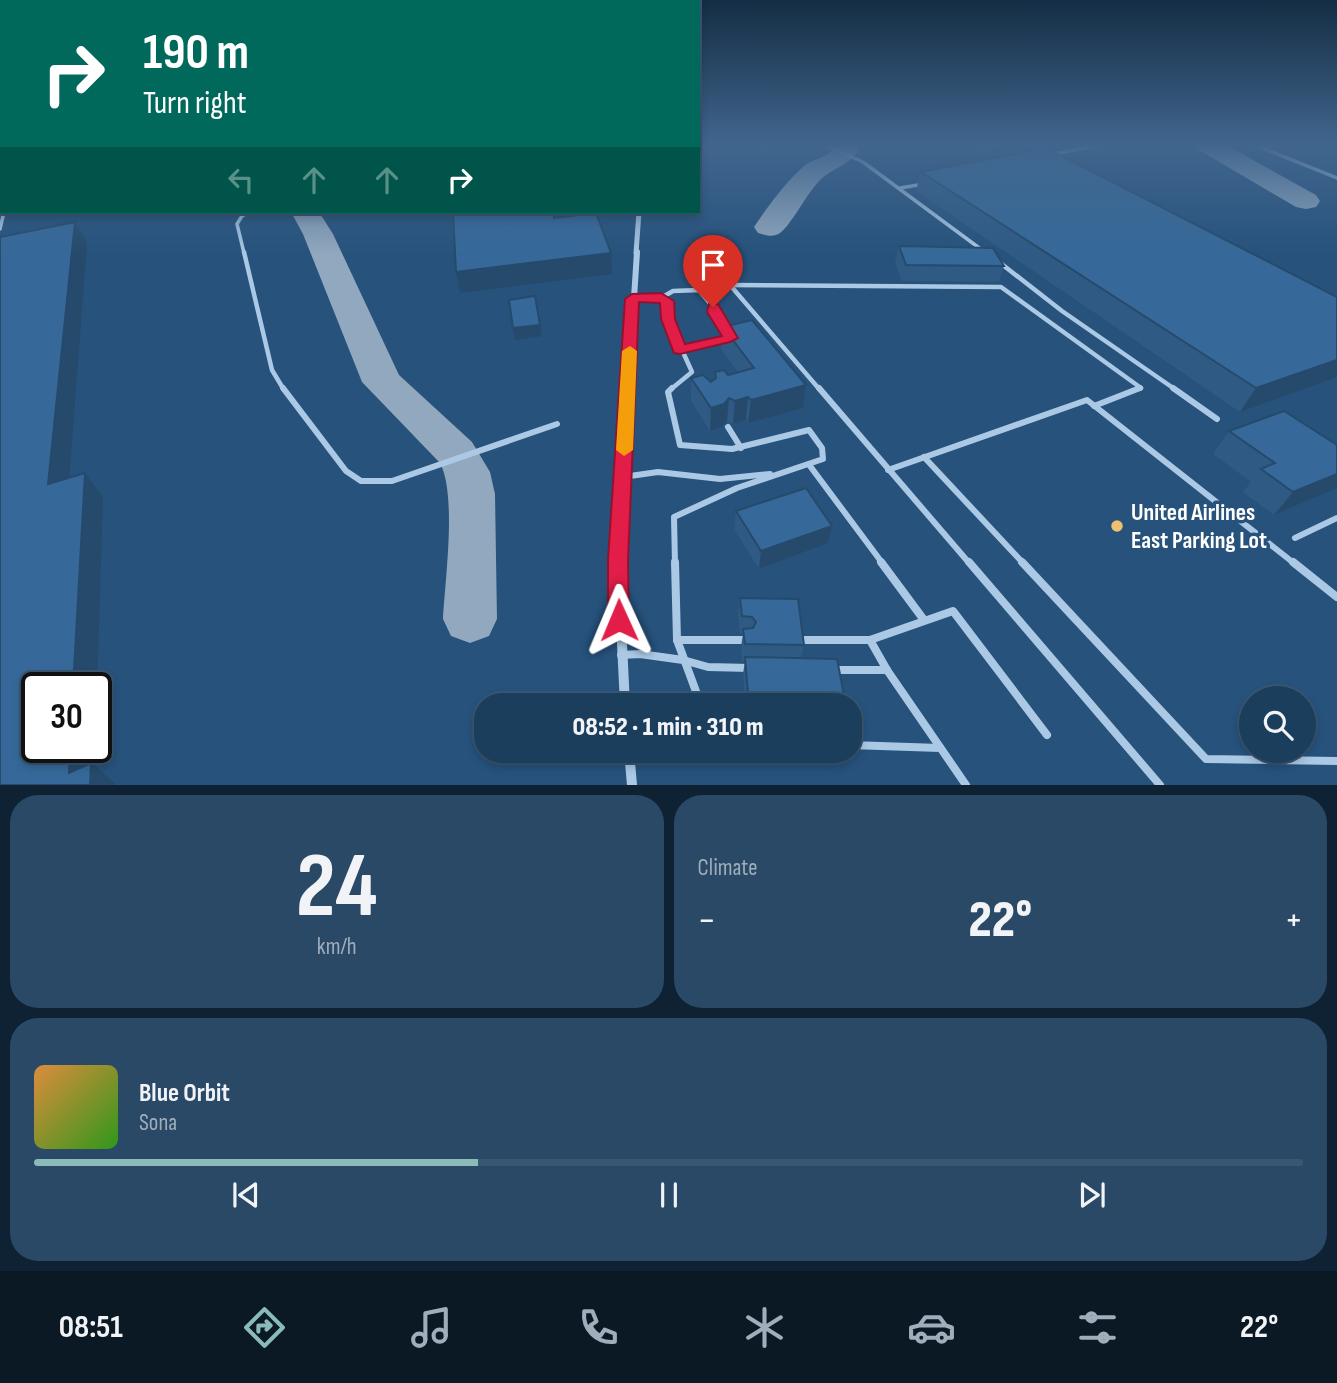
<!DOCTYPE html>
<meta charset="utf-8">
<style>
:root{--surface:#1c3e5d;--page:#294966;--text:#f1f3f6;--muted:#a0aebc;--line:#3a5772;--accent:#8bbbb9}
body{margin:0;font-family:"Sofia Sans Condensed",sans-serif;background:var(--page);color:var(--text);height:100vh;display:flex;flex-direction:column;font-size:26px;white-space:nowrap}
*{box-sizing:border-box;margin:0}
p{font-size:23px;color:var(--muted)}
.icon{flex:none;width:38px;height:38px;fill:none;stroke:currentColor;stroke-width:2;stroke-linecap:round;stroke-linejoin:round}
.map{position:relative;height:785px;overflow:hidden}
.side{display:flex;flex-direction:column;gap:10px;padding:10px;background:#0f2233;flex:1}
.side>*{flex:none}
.banner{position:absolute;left:0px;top:0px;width:700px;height:214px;box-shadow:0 4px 10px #0003,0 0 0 2px var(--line);background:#00695c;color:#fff;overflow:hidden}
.buttons{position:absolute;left:1239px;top:686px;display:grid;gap:14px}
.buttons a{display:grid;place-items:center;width:77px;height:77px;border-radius:50%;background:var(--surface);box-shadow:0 4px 10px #0003,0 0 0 2px var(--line);font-size:35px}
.speed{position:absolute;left:21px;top:672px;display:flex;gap:14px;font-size:35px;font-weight:700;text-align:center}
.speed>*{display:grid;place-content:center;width:91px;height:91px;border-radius:50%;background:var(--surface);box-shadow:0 4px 10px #0003,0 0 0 2px var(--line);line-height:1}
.speed .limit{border:4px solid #111;border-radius:10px;background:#fff;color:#111}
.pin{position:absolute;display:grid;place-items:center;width:60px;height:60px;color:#fff;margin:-72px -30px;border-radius:50% 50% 50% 0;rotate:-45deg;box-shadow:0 0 7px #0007}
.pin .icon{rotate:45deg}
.me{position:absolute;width:77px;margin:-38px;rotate:359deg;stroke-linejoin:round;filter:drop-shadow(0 0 5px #0008)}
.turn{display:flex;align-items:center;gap:24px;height:147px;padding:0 28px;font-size:32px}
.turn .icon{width:91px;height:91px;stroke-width:2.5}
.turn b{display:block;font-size:49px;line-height:60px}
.lanes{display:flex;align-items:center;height:66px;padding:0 28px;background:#0003;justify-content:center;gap:35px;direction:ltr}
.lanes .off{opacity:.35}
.big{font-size:52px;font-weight:800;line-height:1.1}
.side .widget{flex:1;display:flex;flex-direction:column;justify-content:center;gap:10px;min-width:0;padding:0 24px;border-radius:28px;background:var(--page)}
.side .dial{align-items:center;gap:0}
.dial b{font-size:91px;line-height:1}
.song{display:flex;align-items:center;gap:21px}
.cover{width:84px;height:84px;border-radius:10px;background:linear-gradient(135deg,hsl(30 70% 55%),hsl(110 70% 35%))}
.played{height:7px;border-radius:4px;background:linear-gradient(90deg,var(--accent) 35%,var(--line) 35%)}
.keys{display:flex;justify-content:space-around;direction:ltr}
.heat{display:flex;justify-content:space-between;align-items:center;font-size:38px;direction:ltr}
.side .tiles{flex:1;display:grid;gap:10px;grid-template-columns:1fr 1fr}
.widget:last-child{grid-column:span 2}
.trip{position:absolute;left:474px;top:693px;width:388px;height:70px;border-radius:28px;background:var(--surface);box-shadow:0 4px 10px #0003,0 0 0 2px var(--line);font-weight:800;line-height:70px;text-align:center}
.tab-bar{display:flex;height:112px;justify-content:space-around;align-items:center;background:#0b1925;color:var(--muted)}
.tab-bar .icon{width:49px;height:49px}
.tab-bar .selected{color:var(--accent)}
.tab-bar b{font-size:32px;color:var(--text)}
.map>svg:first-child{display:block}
</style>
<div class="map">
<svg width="1337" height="785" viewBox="0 0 1337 785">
<rect width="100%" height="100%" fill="#26527c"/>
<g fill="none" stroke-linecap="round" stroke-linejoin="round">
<g fill="#92a8be" fill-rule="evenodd">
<path d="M837,145h24c-8,20 -26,21 -41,35 -13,13 -28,44 -40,53 -7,5 -15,2 -22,0l-4,-6c14,-21 31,-44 50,-61 11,-8 26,-9 33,-21z"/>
<polygon points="1196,145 1226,145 1316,195 1320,201 1316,207 1306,209 1296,207 1199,150"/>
<path d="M291,212h28l14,22 66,141 73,67 18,30 5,22 2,125 -8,17 -19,7 -19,-7 -8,-17c2,-39 14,-124 -3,-156l-78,-81 -59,-148z"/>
</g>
<g stroke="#abc9e5" stroke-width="3.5">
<polyline points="825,145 863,162 982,250"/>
<polyline points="1255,145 1337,178"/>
<polyline points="1053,154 1102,145"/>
<polyline points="900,188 924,184"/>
<polyline points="0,229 4,212"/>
<polyline points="244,253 237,224 242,216 250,212"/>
</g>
<g stroke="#abc9e5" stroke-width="4.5">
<polyline points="244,252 272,370 284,390"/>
<polyline points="999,262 1062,311 1176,390"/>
<polyline points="730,285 820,390"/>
<polyline points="730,285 1001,287 1141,388"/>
<polyline points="632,298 661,298 667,301 668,319 692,372 670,390"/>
<polyline points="661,298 673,291 699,290 713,307 727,332"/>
<polyline points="680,350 728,339"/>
<polyline points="1135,390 1141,388"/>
</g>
<g stroke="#abc9e5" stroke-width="6">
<polyline points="283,388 346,471 361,481 392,481 557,424"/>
<polyline points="672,388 668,392 680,445 732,449 809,430 822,448 823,459 737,488 674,517 675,564"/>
<polyline points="819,388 970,564"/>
<polyline points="1173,388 1217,419"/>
<polyline points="1094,406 1140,388"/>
<polyline points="728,427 741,448"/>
<polyline points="924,457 1024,564"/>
<polyline points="810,466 883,564"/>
<polyline points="888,470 1087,400 1295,564"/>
<polyline points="623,477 658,472 720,479 770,474"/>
<polyline points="1295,538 1337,518"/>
</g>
<g stroke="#abc9e5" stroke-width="8">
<polyline points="675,562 677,640 701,705"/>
<polyline points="881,562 924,620"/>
<polyline points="969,562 1160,785"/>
<polyline points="1022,562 1206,759 1337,761"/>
<polyline points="1293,562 1337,597"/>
<polyline points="677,640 747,640"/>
<polyline points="803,640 870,640 953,611 1047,735"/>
<polyline points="870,640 887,670 966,785"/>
<polyline points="621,655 640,654 683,660 708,667 750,668"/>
<polyline points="833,670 887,670"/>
<polyline points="850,745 940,748"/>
</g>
<polyline stroke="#abc9e5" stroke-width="5" points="636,253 639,212"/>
<polyline stroke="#abc9e5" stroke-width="6" points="628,390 637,252"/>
<polyline stroke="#abc9e5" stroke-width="8" points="618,564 628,388"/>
<g stroke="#abc9e5" stroke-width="10">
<polyline points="618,562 625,705"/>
<polyline points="629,751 632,785"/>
</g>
<rect fill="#abc9e5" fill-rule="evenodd" x="0" y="185" width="2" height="6"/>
</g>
<g fill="#2e5a84">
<polygon points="978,145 1031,145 992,153"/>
<polygon points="921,172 1337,297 1337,377 1240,412 916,191"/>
<polygon points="899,246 1004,266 999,282 902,281 895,262"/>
<polygon points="723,327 806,385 803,408 748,423 746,420 733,424 727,421 722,427 710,431 691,401 691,378 711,382 714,379 715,372 728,375 738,372 721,349"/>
<polygon points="1229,431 1337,445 1337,488 1274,515 1243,492 1251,482 1213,454"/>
<polygon points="736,511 832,526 828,543 759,569 734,529"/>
<polygon points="740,598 804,645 801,658 844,695 841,705 745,705 743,674 745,661 742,661 741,647 743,634 740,633 738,615"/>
</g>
<g fill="#264a6b">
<polygon points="994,145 1031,145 992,153"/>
<polygon points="75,222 87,242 67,508 48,484"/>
<polygon points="611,253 612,274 460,293 456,272"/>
<polygon points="540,325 542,336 515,340 513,328"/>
<polygon points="1337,360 1337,377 1240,412 1256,388"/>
<polygon points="806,385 803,408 748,423 751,400"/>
<polygon points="748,397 746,420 733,424 735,401"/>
<polygon points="729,398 727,421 722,427 710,431 711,408"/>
<polygon points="85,473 103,497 96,722 96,688 73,688"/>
<polygon points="1337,474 1337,488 1274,515 1293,492"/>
<polygon points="832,526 828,543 759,569 761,551"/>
<polygon points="70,747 95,747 95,766 115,783 115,785 84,785 69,773"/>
</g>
<g fill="#366999" stroke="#264a6b" stroke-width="2">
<polygon points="1046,148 1337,297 1337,360 1256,388 921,172"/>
<polygon points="453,212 553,212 554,218 596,213 611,253 456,272"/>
<polygon points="75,222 48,484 85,473 73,688 37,688 37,747 70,747 69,773 91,763 90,785 0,785 0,237"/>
<polygon points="899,246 993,248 1004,266 906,265"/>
<polygon points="535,296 540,325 513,328 509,300"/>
<polygon points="752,320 806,385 751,400 748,397 735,401 729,398 724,404 711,408 691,378 703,375 711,382 716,378 715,372 724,370 728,375 754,368 723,327"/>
<polygon points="1284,411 1337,445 1337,474 1293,492 1261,469 1275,463 1229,431"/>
<polygon points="806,488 832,526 761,551 736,511"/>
<polygon points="740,598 798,599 804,645 745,644 743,629 753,628 756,622 752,617 742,616"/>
<polygon points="745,657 837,659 844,695 748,693"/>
</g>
<linearGradient id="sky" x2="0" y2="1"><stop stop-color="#152d44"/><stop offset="0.57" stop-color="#41668e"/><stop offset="1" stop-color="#41668e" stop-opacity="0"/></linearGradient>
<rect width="1337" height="255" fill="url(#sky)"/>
<polygon fill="#e11d48" stroke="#92132f" stroke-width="2" points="661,293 674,301 675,319 685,344 722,336 707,312 709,304 718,304 738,338 730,342 680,354 674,353 661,319 660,303 639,302 628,560 629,620 626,626 619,629 611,626 608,620 608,560 625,299 632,294"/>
<polygon fill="#f59e0b" points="630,346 637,351 633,450 624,456 616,450 622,351"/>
<circle fill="#edc170" stroke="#26527c" stroke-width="2.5" cx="1117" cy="526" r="7"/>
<g text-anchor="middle" stroke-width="7" stroke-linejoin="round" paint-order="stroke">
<g font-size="24" font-weight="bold" fill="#fff" stroke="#26527c" text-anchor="start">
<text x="1131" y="520">United Airlines<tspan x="1131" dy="28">East Parking Lot</tspan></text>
</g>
</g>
</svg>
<div class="buttons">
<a><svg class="icon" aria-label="search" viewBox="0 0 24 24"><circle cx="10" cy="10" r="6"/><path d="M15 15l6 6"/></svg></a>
</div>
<div class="speed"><div class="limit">30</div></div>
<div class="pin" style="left:713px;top:307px;background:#d93025"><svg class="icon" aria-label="arrive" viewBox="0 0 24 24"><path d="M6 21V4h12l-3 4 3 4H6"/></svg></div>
<svg class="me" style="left:619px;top:620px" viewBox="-20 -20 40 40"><path d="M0-17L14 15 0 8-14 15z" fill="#e11d48" stroke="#fff" stroke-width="4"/></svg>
<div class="trip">08:52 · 1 min · 310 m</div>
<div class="banner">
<div class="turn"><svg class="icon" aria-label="right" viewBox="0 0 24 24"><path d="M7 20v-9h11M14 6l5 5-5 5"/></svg><div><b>190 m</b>Turn right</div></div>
<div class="lanes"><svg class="icon off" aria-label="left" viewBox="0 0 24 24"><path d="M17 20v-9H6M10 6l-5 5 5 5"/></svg><svg class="icon off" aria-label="ahead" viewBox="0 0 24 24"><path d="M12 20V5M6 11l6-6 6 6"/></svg><svg class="icon off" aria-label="ahead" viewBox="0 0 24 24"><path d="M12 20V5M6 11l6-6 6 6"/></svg><svg class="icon" aria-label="right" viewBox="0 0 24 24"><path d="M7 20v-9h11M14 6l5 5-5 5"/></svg></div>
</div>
</div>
<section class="side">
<div class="tiles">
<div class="widget dial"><b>24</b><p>km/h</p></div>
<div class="widget"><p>Climate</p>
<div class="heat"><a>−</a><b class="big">22°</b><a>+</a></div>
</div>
<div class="widget">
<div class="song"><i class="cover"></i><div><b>Blue Orbit</b><p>Sona</p></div></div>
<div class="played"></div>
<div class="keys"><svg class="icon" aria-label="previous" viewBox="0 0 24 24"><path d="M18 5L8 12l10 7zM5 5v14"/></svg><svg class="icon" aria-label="pause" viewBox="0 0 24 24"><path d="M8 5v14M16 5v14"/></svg><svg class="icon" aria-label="next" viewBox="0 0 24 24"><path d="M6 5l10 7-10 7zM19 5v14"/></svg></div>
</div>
</div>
</section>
<nav class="tab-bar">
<b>08:51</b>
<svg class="icon selected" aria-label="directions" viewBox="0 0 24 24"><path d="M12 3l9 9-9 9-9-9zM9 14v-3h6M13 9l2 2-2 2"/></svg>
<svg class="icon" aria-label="music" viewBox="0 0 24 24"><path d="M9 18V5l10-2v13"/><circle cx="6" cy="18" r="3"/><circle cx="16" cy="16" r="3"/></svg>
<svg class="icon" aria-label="phone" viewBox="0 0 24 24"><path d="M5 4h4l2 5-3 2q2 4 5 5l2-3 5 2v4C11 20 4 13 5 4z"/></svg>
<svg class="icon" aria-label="climate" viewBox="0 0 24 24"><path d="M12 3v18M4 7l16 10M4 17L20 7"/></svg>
<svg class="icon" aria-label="car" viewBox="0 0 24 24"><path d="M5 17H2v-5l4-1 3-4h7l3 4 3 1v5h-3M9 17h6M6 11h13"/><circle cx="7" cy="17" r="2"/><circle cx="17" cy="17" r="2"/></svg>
<svg class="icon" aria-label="filters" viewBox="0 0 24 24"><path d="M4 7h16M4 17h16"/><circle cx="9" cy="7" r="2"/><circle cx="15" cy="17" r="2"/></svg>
<b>22°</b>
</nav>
